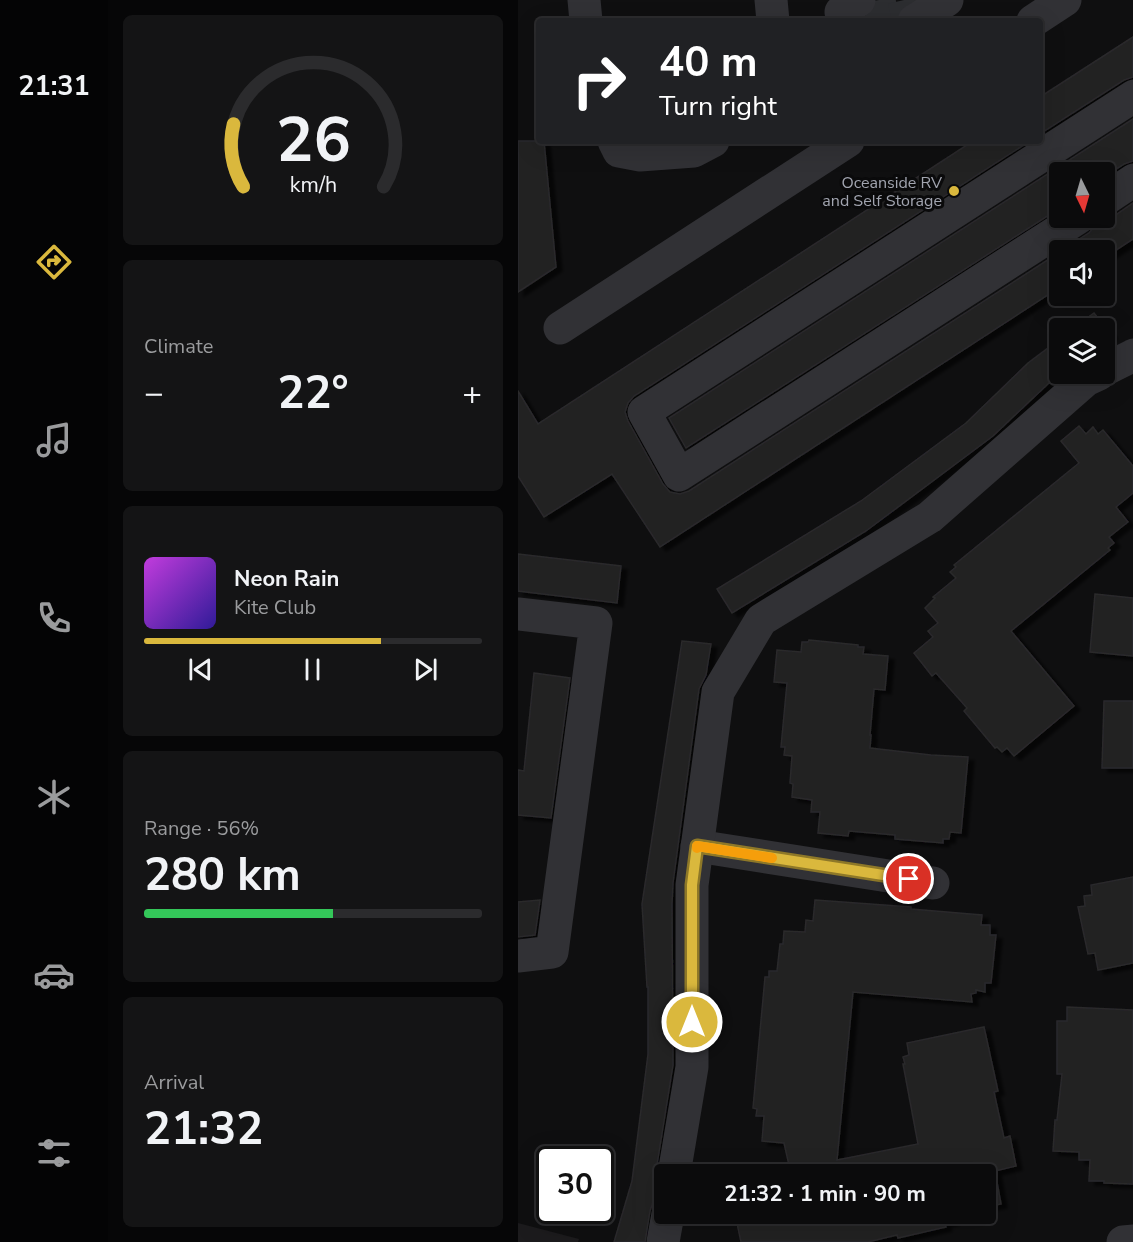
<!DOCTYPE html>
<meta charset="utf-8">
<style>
:root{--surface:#0b0b0c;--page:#141415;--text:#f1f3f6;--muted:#9a9b9d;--line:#2b2b2d;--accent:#dab83d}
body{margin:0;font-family:"Nunito Sans",sans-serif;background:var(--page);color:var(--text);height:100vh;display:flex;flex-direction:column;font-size:22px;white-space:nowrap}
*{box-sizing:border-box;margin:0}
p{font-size:20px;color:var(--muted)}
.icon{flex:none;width:33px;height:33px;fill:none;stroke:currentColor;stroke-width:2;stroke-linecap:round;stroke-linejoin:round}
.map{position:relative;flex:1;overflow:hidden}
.drawer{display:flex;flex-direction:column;gap:15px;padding:15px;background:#060607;width:410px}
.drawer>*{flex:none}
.banner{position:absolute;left:18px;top:18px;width:507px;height:126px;border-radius:6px;box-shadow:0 6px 24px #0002,0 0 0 2px var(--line);background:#202124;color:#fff;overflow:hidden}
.needle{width:39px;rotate:175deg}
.fabs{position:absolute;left:531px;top:162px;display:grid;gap:12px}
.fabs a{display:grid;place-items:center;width:66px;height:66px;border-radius:6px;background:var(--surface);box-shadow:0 6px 24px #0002,0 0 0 2px var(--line);font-size:30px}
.speed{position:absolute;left:18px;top:1146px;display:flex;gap:12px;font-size:30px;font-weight:700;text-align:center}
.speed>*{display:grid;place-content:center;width:78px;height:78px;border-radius:50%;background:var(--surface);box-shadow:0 6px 24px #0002,0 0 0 2px var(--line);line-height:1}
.speed .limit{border:3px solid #111;border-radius:9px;background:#fff;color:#111}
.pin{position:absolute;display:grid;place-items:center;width:51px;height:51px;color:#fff;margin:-26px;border:3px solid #fff;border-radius:50%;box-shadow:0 2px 6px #0007}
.me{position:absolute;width:66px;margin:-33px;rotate:0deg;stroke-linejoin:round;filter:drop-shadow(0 0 4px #0008)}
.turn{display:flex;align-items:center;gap:21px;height:126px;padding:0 24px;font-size:27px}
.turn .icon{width:78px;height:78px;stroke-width:2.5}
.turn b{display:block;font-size:42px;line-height:51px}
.big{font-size:45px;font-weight:700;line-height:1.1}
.drawer .tile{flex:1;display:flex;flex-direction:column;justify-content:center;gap:9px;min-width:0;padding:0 21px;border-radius:9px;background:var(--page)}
.drawer .dial{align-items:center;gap:0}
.dial svg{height:156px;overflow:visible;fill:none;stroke:var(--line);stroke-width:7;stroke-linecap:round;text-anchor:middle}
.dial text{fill:var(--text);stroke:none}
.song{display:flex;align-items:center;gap:18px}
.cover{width:72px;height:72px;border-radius:9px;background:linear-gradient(135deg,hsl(290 70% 55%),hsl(250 70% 35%))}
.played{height:6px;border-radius:3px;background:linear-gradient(90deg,var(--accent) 70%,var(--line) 70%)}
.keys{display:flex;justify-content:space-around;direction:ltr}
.heat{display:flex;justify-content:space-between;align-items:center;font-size:33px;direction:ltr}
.charge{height:9px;border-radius:4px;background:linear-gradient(90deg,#34c759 56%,var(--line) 0)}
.trip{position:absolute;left:136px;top:1164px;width:342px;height:60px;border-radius:6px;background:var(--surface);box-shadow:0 6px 24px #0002,0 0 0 2px var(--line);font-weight:700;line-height:60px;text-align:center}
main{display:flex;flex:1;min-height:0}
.tab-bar{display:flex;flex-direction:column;width:108px;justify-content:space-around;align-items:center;background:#040405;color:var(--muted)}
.tab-bar .icon{width:42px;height:42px}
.tab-bar .current{color:var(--accent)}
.tab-bar b{font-size:27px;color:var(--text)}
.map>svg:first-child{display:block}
</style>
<main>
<nav class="tab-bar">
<b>21:31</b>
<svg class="icon current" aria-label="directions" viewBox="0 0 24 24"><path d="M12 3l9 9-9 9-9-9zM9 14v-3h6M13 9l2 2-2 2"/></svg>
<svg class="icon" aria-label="music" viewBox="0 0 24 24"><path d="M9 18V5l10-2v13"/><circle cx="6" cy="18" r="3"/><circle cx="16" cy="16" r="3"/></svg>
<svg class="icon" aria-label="phone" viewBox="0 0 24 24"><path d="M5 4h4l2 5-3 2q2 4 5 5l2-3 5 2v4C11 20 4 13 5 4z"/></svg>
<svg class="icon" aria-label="climate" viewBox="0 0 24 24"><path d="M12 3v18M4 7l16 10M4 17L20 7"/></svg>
<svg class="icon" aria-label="car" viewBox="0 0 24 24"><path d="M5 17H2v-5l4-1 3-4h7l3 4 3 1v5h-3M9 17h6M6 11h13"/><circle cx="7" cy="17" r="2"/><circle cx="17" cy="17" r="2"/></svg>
<svg class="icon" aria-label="filters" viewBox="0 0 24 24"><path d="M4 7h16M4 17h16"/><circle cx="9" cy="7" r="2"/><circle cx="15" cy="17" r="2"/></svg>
</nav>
<section class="drawer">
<div class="tile dial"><svg viewBox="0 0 100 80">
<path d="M14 69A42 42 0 1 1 86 69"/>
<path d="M14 69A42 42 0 0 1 9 37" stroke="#dab83d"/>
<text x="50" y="56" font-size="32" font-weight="700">26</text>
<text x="50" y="72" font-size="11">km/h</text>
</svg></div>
<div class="tile"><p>Climate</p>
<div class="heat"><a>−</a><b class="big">22°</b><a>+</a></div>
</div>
<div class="tile">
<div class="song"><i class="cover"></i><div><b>Neon Rain</b><p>Kite Club</p></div></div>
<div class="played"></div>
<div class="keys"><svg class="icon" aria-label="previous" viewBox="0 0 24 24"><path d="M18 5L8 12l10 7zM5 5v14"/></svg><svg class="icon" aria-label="pause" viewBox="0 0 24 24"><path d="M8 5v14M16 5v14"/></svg><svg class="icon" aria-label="next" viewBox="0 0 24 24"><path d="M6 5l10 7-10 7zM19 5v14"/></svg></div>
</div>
<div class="tile"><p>Range · 56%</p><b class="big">280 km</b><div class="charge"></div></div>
<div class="tile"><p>Arrival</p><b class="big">21:32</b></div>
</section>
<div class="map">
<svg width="616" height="1242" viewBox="0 0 616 1242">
<defs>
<filter id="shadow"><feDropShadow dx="6" dy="4" stdDeviation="1.5" flood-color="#0009"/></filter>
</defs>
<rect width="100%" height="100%" fill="#0f0f10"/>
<polygon fill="#1c1b1d" points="0,1223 61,1239 60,1242 0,1242"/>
<g fill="#232224" stroke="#2a292c" stroke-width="1.5" filter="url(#shadow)">
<polygon points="615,37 615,77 606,80 522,134 522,97"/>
<polygon points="615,119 615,161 606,164 586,177 586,172 542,172 542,208 168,448 151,418"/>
<polygon points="0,141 26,141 38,267 0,292"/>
<polygon points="455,141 512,141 116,396 110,403 107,412 110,421 145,484 152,492 162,494 171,491 542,252 542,287 142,547 94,474 26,517 0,476 0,391 20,424"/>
<polygon points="615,203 615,239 586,258 586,250 544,250 571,233 576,227 579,218 588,219 596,216"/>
<polygon points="576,313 593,335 586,340 586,328 555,328"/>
<polygon points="542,339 542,374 544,374 531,383 475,436 348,531 214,613 199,589 343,501 448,423 510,363"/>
<polygon points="561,426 568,434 575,427 580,434 585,430 615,466 615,493 598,507 610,522 591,537 596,543 590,548 592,550 493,631 556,706 496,756 489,748 484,752 479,747 477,748 446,711 449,708 418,673 414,676 396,653 415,637 410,631 420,623 407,608 417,598 415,597 438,578 432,572 438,567 436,565 561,463 543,441"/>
<polygon points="0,554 103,566 99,603 0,591"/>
<polygon points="577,594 615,598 615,656 572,652"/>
<polygon points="291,640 340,645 340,647 346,647 345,654 370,656 367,690 356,689 352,735 353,735 352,748 413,755 450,757 443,833 432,832 431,839 425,839 425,843 377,839 377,835 331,831 330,836 300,833 302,812 293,812 294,800 274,797 275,784 272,783 274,756 266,755 267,747 263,747 269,683 256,682 259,650 283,652 284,642 290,642"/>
<polygon points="164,641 193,644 188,675 181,689 155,883 154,904 155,1065 138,1171 138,1180 143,1186 139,1200 135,1202 132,1211 127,1242 96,1242 114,1181 130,1054 130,987 129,987 124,904"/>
<polygon points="16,673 52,678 33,818 0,815 0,770 6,771"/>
<polygon points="586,701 615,701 615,768 584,768"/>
<polygon points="615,877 615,963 580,970 577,953 570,954 560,907 567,906 566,896 574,895 573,885"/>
<polygon points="22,900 17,935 0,937 0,902"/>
<polygon points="297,900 393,907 393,909 464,915 463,925 472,925 472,935 478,935 473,983 467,983 467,992 458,990 458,993 453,994 454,1002 335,992 319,1160 400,1144 385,1064 387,1064 385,1057 391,1055 389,1043 466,1027 480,1091 476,1092 486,1138 492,1136 498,1166 477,1171 483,1204 468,1207 468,1174 273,1174 266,1143 244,1141 246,1116 238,1116 239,1109 235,1108 247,977 251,977 251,971 259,971 262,944 265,944 266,931 287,932 288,920 295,921"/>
<polygon points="549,1007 615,1010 615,1184 586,1183 586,1181 571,1181 572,1160 561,1160 561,1152 535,1151 537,1120 539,1120 544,1074 539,1074 539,1021 549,1021"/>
<polygon points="217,1214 434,1214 432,1214 434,1222 426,1223 428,1227 380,1238 379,1235 350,1242 223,1242"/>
</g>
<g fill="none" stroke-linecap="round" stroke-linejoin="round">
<g stroke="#2c2d30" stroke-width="33" stroke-dasharray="33 16" stroke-linecap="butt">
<polyline points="361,0 365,21"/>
<polyline points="386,0 391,21"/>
</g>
<g stroke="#313135" stroke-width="33">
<polyline points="66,0 68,21"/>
<polyline points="253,0 255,21"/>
<polyline points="323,12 341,0"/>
<polyline points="396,21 429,0"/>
<polyline points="515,21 547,0"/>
<polyline points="96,141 101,151 122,155 176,151 195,141"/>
<polyline points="586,200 616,180"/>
<polyline points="560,218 161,475 126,412 616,96"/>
<polyline points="42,328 330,141"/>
<polyline points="586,370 616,355"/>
<polyline points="0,614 78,623 34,952 0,956"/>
<polyline points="179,846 415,883"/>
<polyline points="156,1174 174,1067 174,885 200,692 243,620 412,517 568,380 581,374"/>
<polyline points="145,1242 150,1214"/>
<polyline points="605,1242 616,1241"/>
</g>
</g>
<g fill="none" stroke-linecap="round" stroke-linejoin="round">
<g stroke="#8e7828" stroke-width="15">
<polyline id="route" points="174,1022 174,885 179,846 391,879"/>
</g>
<use href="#route" stroke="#dab83d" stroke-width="10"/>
<polyline stroke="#f59e0b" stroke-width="10" points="179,848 179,846 254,858"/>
</g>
<circle fill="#dab83d" stroke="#0a0a0b" stroke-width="2" cx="436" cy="191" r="6"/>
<g text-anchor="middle" stroke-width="6" stroke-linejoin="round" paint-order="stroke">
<g font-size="16" fill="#a2a5b0" stroke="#0a0a0b" text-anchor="end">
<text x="424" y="188">Oceanside RV<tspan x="424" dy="18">and Self Storage</tspan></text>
</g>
</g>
</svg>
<div class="fabs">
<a><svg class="needle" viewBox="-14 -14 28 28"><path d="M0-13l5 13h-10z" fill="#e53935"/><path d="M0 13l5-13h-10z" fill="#9a9b9d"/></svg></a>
<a><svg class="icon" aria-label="sound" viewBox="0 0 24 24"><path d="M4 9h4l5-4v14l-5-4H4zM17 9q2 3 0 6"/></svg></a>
<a><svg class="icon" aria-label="layers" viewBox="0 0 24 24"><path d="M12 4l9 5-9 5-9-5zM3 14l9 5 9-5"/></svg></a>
</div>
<div class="speed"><div class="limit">30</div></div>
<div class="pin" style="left:391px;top:879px;background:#d93025"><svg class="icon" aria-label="arrive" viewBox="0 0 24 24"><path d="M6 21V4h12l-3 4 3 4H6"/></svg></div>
<svg class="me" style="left:174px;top:1022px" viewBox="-20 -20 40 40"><circle r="17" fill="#dab83d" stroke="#fff" stroke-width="3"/><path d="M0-11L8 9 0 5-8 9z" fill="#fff"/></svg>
<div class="trip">21:32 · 1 min · 90 m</div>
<div class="banner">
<div class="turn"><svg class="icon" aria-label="right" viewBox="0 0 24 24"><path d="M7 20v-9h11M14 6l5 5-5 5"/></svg><div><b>40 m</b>Turn right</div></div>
</div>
</div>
</main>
